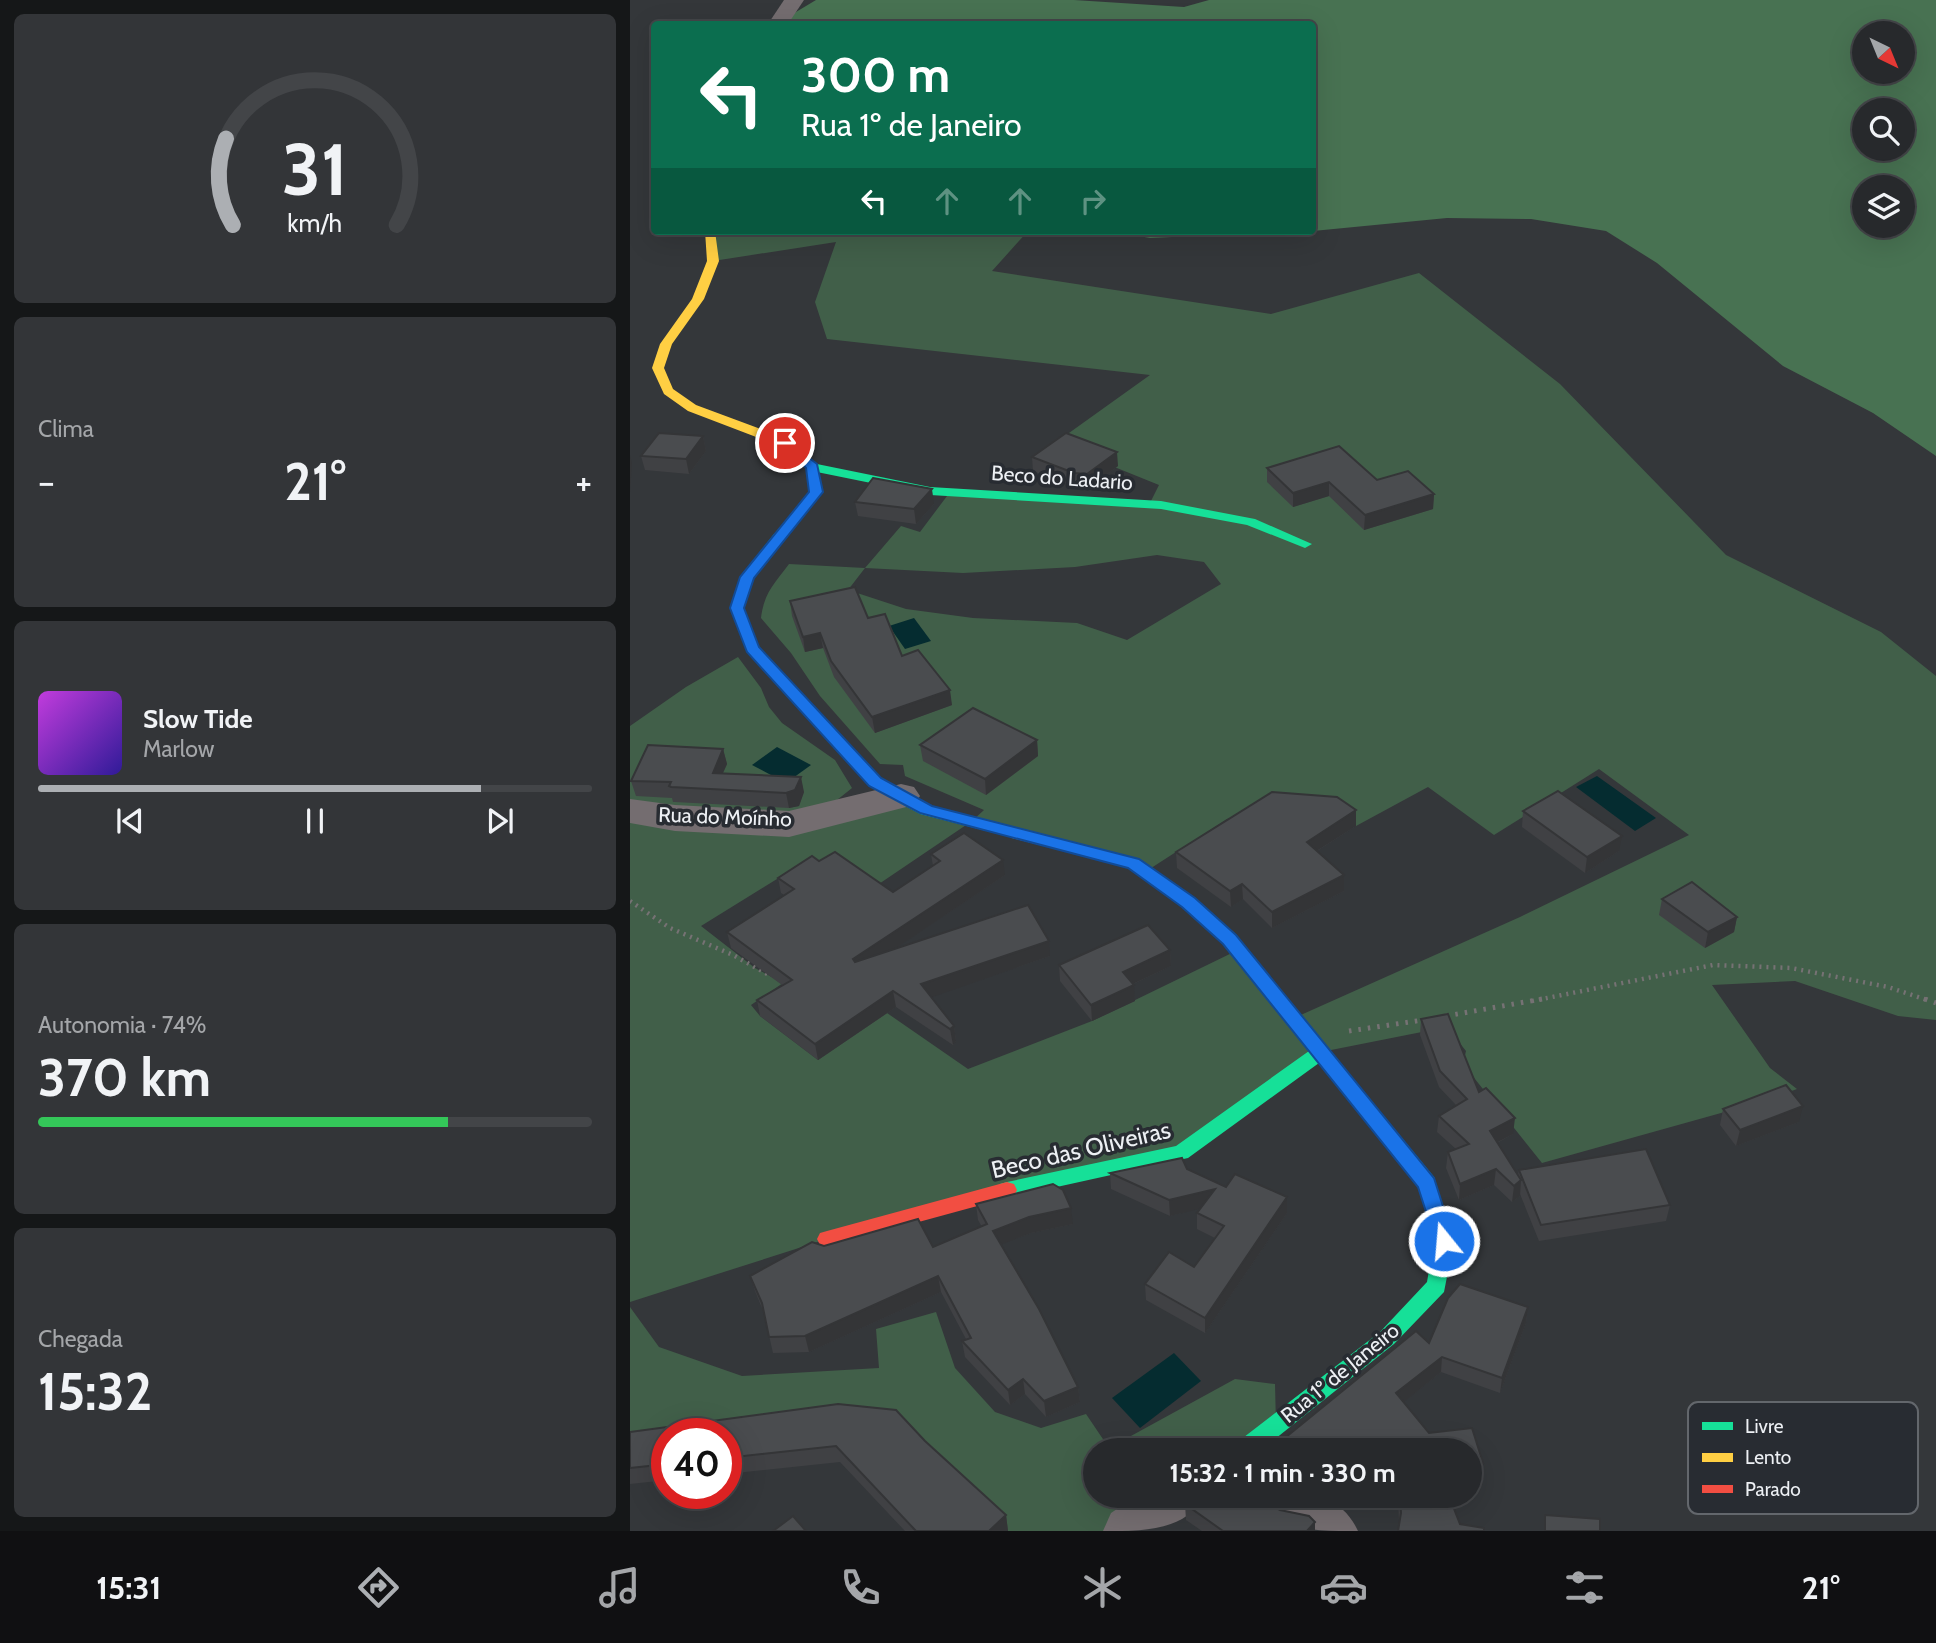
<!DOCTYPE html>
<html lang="pt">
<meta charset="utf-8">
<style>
:root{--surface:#27292c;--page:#333538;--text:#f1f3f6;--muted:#a4a6a9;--line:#434548;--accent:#acafb3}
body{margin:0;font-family:Cabin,sans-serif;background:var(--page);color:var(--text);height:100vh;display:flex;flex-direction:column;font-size:26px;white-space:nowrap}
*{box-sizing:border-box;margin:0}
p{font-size:23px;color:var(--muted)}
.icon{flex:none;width:38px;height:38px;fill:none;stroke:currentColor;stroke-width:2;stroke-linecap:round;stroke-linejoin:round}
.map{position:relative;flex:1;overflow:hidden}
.panel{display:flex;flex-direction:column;gap:14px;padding:14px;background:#151718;width:630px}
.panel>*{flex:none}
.hud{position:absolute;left:21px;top:21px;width:665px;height:214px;border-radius:7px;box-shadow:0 7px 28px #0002,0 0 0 2px var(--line);background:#0b6e4f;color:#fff;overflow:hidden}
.needle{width:46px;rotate:137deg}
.buttons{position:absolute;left:1222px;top:21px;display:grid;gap:14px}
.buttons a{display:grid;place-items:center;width:63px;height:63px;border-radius:50%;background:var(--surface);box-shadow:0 7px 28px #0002,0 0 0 2px var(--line);font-size:35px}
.speed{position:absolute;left:21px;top:1418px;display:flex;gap:14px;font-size:35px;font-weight:700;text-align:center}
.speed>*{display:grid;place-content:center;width:91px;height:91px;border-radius:50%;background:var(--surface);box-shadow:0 7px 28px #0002,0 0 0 2px var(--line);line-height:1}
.speed .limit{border:10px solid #d22;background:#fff;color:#111}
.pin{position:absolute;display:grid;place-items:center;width:60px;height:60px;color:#fff;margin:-30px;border:4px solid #fff;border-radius:50%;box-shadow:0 2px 7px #0007}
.me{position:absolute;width:77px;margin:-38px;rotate:343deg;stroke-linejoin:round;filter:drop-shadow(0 0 5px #0008)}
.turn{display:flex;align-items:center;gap:24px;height:147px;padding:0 35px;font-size:32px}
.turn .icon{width:91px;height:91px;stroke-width:2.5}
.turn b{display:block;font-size:49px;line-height:60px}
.lanes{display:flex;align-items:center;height:66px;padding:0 35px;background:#0003;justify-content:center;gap:35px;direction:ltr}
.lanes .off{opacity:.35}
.big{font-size:52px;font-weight:800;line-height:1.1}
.panel .tile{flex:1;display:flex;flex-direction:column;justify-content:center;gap:10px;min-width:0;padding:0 24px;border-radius:10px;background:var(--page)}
.panel .dial{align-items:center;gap:0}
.dial svg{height:182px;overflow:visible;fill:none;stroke:var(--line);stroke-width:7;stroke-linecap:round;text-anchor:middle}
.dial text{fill:var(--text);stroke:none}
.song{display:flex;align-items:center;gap:21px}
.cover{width:84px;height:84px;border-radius:10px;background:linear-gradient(135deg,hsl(290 70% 55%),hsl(250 70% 35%))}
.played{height:7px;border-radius:4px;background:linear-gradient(90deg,var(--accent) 80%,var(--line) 80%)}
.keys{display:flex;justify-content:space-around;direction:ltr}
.heat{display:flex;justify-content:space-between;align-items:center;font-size:38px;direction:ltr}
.charge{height:10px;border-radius:5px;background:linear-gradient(90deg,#34c759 74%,var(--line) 0)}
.trip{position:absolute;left:453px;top:1438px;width:399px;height:70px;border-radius:35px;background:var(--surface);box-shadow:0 7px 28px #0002,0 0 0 2px var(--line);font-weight:800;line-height:70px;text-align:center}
.dock{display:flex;height:112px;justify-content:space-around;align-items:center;background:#101012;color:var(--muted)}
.dock .icon{width:49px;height:49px}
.dock .selected{color:var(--accent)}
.dock b{font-size:32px;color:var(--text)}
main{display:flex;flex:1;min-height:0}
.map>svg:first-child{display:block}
</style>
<main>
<section class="panel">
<div class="tile dial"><svg viewBox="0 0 100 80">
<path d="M14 69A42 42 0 1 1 86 69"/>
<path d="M14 69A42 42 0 0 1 11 31" stroke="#acafb3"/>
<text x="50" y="56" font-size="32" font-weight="700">31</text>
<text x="50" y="72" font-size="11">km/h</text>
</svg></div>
<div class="tile"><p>Clima</p>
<div class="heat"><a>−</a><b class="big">21°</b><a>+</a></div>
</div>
<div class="tile">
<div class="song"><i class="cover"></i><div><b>Slow Tide</b><p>Marlow</p></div></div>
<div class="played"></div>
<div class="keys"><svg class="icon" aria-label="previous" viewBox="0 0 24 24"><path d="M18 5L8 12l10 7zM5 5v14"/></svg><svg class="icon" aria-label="pause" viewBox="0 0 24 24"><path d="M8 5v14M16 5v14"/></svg><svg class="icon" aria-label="next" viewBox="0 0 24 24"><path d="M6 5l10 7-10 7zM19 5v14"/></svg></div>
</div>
<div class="tile"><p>Autonomia · 74%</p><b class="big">370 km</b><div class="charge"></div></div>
<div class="tile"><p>Chegada</p><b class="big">15:32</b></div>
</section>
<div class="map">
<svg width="1306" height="1531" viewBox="0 0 1306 1531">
<rect width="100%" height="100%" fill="#34373a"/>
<g fill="#415f49" fill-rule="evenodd">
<path d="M80,231h318l-36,40 279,43 148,-41 141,111 166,171 155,77 55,44v344l-38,-4 -103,-35 -83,4 58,83 27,21 -33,12 -222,62 -79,-99 3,-13 -19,-24 -126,25 -140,101 -354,86 -197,63v-491l159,13 112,-28 71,25 12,-11 -79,-34 -2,-11 -23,-1 -60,-68 -29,-43 -30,-35c3,-25 13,-34 28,-54l76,4 36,-42 19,6 30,-40 199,13 10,-20 -104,-42 95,-68 -323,-36 -12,-37 21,-60 -123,19zM527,555l47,7 17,22 -94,56 -50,-17 -104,-5 -67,-9 -58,-19 17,-22 98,5 112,-6zM969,769l90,66 -169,82 -226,101 -56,-68 -146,71 -124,48 -81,-56 -69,47 -58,-44 -9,-11 32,-22 -28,-15 -54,-42 89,-55 80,19 102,-69 173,51 82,-53 46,-11 83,18 72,-39 66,48z"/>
<polygon points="108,657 131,688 139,707 152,723 205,760 222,788 207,800 164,817 0,802 0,726 56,687"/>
<polygon points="0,1307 29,1347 112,1376 249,1368 246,1329 306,1312 325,1368 365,1412 411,1428 456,1414 479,1448 605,1379 645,1384 646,1425 610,1451 466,1451 466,1496 547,1496 499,1531 378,1531 269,1426 37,1433 0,1449"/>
</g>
<g fill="#487252" fill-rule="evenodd">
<path d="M186,0h258l110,7 25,-7h727v456l-63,-43 -90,-47 -126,-103 -51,-32 -75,-12 -84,-1 -134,13 -1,-207h-536zM1234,33h38v39h-38zM1234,110h38v39h-38zM1234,187h38v39h-38z"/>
<polygon points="481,231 676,231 520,238"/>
</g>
<g fill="#052c30">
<polygon points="284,618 301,641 275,649 259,626"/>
<polygon points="147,747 181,765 156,783 122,765"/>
<polygon points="967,776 1026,818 1005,831 946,787"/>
<polygon points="544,1353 571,1381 510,1428 482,1398"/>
</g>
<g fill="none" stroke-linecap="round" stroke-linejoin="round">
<g stroke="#767274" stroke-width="4.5" stroke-dasharray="2 5" stroke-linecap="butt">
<polyline points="0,901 40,928 103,955 141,976"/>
<polyline points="902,1001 1083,965 1161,968 1258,987 1300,1001"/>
</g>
<g stroke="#767274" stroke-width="5" stroke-dasharray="2.5 7" stroke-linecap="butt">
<polyline points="1295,999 1306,1003"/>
<polyline points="816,1016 912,999"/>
<polyline points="719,1031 793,1020"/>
</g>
<g fill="#746d70" fill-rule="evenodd">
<polygon points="154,0 174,0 158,24 138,24"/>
<polygon points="271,784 284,787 290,796 284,805 159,837 45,831 0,823 0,799 45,805 159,811"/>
<path d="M506,1496h69c-21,35 -59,35 -102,35l8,-18z"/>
<path d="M618,1496c43,0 89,-11 110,35 -43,0 -89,0 -110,-35z"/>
</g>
<g fill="#16e098" fill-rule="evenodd">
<polygon points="182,463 300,487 531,501 625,519 682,544 675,548 617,525 531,509 300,495 177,470 176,467"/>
<polygon points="149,533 156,537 124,578 114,608 129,647 251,778 301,806 394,830 396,834 394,838 388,839 290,814 239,786 117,651 100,608 110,577 144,534"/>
<polygon points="681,1033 687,1035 804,1177 824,1241 814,1292 764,1344 630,1451 602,1451 605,1444 750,1332 797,1282 804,1241 788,1186 689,1063 558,1158 377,1198 370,1196 367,1190 370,1184 377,1182 546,1146 679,1051 672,1040 675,1035"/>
</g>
<g fill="#ffcf43" fill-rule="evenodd">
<polygon points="75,231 85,231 89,261 74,299 42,344 34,368 43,389 66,405 160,440 188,467 193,492 154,540 149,541 142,537 179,492 176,468 150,446 58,411 34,394 22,368 30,344 62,299 77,261"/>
<polygon points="388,829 509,859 564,899 605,935 687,1035 690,1040 687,1045 681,1047 675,1045 593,943 552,907 497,867 382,838 380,834"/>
</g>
<polygon fill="#f24e42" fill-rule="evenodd" points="377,1182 384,1184 387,1190 384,1196 197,1247 190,1245 187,1239 190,1233 197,1231"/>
</g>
<g fill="#404144">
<polygon points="73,436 76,451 59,474 15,470 11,456"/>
<polygon points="402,457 488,466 458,488 446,487 403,471"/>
<polygon points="637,468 747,480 804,494 803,509 734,530 699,496 663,507 637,482"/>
<polygon points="225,502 304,504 286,524 228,516"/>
<polygon points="160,601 238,618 272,656 322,705 245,733 204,677 193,648 175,652 162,616"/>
<polygon points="407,740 408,756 356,795 293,761 290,745"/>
<polygon points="93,749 97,764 93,773 174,792 169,806 159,808 45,802 43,802 42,798 6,796 1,781"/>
<polygon points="893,811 989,851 955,873 892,827"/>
<polygon points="726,826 687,851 714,891 642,928 613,899 601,907 547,868 546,852"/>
<polygon points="301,854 375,875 264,949 420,956 301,997 324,1026 326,1041 323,1045 266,1007 188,1060 130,1016 127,1000 152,985 101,948 97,932 154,895 151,893 148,878 189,861 263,892 303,866"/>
<polygon points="1032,899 1107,917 1104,932 1075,948 1029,915"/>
<polygon points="540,950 541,966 503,984 505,1001 462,1021 430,981 429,965"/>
<polygon points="791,1019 883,1134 867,1143 888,1175 889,1170 1040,1205 1036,1221 909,1241 890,1194 890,1196 882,1202 864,1185 829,1200 816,1168 818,1152 826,1149 807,1132 809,1116 826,1105 809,1087 790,1035"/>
<polygon points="1093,1109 1169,1122 1106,1146 1090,1125"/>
<polygon points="557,1169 657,1213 575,1333 516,1300 515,1284 564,1267 585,1238 567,1229 567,1213 570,1208 540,1216 481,1189 480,1173"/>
<polygon points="346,1204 443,1224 401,1233 371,1244 448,1387 450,1402 416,1417 395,1394 380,1405 335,1357 332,1341 336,1339 311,1292 179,1352 143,1353 134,1313 125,1291 120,1276 194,1246 303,1247 352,1227 348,1220"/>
<polygon points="830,1284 898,1307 896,1323 870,1393 811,1372 773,1402 799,1433 842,1428 853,1463 851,1479 840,1480 840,1451 639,1451 647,1438 656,1437 786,1331 799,1343 818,1298"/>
<polygon points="208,1404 266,1410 295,1441 376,1515 378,1531 275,1531 210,1462 96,1474 96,1433 37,1433 37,1480 0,1484 0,1432"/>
<polygon points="688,1496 721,1496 710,1505"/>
<polygon points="768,1496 819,1496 769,1522"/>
<polygon points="637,1503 650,1510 685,1522 685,1531 572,1531 556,1520 555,1504"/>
</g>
<g fill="#343537">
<polygon points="73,436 76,451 59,474 56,459"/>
<polygon points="487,452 488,466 458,488 457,474"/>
<polygon points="0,455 2,463 0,492"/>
<polygon points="699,482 699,496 663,507 663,493"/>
<polygon points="302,489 304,504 286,524 284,509"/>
<polygon points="804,494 803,509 734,530 735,515"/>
<polygon points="190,633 193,648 175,652 173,637"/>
<polygon points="320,690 322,705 245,733 242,717"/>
<polygon points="407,740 408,756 356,795 355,779"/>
<polygon points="93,749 97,764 86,788 83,773"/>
<polygon points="171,777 174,792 169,806 159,808 156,793"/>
<polygon points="726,810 726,826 677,857 677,842"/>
<polygon points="992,836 989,851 955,873 957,857"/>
<polygon points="373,860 375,875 226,975 223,959"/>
<polygon points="714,875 714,891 642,928 642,912"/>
<polygon points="612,884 613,899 601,907 600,891"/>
<polygon points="1107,917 1104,932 1075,948 1078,932"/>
<polygon points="419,941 420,956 294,1000 291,984"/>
<polygon points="540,950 541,966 494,988 493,972"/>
<polygon points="504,985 505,1001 462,1021 461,1005"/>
<polygon points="263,991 266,1007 188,1060 185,1044"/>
<polygon points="324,1026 326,1041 323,1045 320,1029"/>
<polygon points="1173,1106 1169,1122 1106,1146 1110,1130"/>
<polygon points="885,1118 883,1134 858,1147 860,1131"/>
<polygon points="866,1169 864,1185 829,1200 830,1184"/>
<polygon points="891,1180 890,1196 882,1202 884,1186"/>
<polygon points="585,1189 585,1205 540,1216 539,1200"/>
<polygon points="657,1197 657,1213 575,1333 575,1318"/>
<polygon points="441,1208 443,1224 401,1233 365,1247 363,1231 399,1217"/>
<polygon points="308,1276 311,1292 179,1352 175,1336"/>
<polygon points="898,1307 896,1323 870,1393 872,1378"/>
<polygon points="812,1357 811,1372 765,1409 766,1393"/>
<polygon points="393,1379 395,1394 380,1405 378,1390"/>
<polygon points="448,1387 450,1402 416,1417 414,1401"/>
<polygon points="766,1443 766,1451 757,1451"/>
<polygon points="711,1496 721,1496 710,1505"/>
<polygon points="376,1515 378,1531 359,1531"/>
<polygon points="685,1522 685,1531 677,1531"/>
</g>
<g fill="#4a4c4f" stroke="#343537" stroke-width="2">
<polygon points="29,433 73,436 56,459 11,456"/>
<polygon points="436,433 487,452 457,474 444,473 402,457"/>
<polygon points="709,446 747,480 778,471 804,494 735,515 699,482 663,493 637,468"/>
<polygon points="243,478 302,489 284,509 225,502"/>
<polygon points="225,587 238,618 255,614 272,656 288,650 320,690 242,717 201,661 190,633 173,637 160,601"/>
<polygon points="343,708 407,740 355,779 290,745"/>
<polygon points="18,745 93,749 83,773 171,777 165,790 156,793 41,787 39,786 41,782 1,781"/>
<polygon points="928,791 992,836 957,857 893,811"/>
<polygon points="642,792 707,797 726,810 677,842 714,875 642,912 612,884 600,891 546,852"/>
<polygon points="334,833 373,860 223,959 225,962 398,905 419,941 291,984 324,1026 320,1029 263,991 185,1044 127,1000 162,980 97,932 164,889 148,878 182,856 189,861 205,852 263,892 310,861 301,854"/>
<polygon points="1062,882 1107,917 1078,932 1032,899"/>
<polygon points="518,925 540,950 493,972 504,985 461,1005 429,965"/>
<polygon points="818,1014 849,1092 856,1088 885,1118 860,1131 891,1180 884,1186 866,1169 830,1184 818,1152 839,1144 809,1116 837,1099 810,1071 791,1019"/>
<polygon points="1156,1085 1173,1106 1110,1130 1093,1109"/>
<polygon points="1016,1149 1040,1205 911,1225 889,1170"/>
<polygon points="552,1158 557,1169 596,1187 605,1174 657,1197 575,1318 515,1284 539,1252 564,1267 594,1226 567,1213 585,1189 539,1200 480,1173"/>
<polygon points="423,1184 433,1190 441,1208 399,1217 363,1231 409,1309 448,1387 414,1401 393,1379 378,1390 332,1341 341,1338 308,1276 175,1336 139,1337 132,1303 120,1276 182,1242 194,1246 288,1219 303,1247 357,1224 346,1204"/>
<polygon points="830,1284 898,1307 872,1378 812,1357 766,1393 799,1433 842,1428 853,1463 840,1464 840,1451 767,1451 766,1443 757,1451 639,1451 647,1438 656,1437 786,1331 799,1343 818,1298"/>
<polygon points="208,1404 266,1410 295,1441 376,1515 359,1531 286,1531 206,1446 96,1458 96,1433 37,1433 37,1464 0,1468 0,1432"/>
<polygon points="562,1496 628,1496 637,1503 650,1510 679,1516 685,1522 677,1531 593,1531 555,1504"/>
<polygon points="770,1496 819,1496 830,1524 854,1528 854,1531 768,1531 771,1513"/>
<polygon points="915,1515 970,1519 970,1531 915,1531"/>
<polygon points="163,1516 176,1531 143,1531"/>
</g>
<polygon fill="#1a73e8" stroke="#114b97" stroke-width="2" points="155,439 187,464 193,492 124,578 114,608 129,647 251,778 302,806 509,859 565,898 606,935 804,1178 824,1241 821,1246 814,1249 807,1246 788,1187 593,944 552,907 498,868 290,813 239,786 117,652 100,608 110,577 179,492 176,468 148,443"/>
<g text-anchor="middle" stroke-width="7" stroke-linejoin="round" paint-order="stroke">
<g font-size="21" fill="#edf0f4" stroke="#282c32">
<text transform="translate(432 478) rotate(4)" y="7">Beco do Ladario</text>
<text transform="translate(95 817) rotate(2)" y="7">Rua do Moínho</text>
<text transform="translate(710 1373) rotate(-39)" y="7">Rua 1º de Janeiro</text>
</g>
<g font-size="24" fill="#edf0f4" stroke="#282c32">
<text transform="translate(451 1150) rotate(-13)" y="8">Beco das Oliveiras</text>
</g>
</g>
<rect x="1058" y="1402" width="230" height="112" rx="10" fill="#282c32" stroke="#63676c" stroke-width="2"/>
<rect x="1072" y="1422" width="31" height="8" fill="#16e098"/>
<rect x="1072" y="1453" width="31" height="9" fill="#ffcf43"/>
<rect x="1072" y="1485" width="31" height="8" fill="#f24e42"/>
<g font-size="19" fill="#edf0f4">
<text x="1115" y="1433">Livre</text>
<text x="1115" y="1464">Lento</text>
<text x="1115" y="1496">Parado</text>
</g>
</svg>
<div class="buttons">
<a><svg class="needle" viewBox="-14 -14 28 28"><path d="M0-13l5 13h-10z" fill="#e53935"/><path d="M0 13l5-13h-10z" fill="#a4a6a9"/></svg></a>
<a><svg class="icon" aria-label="search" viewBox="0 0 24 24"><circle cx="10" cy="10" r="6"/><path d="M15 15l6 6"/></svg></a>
<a><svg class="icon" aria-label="layers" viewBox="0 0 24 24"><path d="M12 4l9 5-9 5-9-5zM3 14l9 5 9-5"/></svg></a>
</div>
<div class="speed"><div class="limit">40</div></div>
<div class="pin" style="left:155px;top:443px;background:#d93025"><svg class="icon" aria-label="arrive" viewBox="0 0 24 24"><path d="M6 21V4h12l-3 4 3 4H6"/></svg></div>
<svg class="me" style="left:814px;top:1241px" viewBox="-20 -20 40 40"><circle r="17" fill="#1a73e8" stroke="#fff" stroke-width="3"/><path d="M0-11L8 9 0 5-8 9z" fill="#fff"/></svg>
<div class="trip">15:32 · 1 min · 330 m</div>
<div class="hud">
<div class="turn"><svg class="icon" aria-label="left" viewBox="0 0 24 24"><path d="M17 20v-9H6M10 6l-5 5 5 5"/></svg><div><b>300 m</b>Rua 1º de Janeiro</div></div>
<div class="lanes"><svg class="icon" aria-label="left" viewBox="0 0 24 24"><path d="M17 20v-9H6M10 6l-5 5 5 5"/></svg><svg class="icon off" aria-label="ahead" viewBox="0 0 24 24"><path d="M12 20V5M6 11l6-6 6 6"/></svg><svg class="icon off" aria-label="ahead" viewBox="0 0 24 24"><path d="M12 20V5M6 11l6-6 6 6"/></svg><svg class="icon off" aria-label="right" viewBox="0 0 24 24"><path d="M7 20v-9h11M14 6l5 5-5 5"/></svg></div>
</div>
</div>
</main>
<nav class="dock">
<b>15:31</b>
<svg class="icon selected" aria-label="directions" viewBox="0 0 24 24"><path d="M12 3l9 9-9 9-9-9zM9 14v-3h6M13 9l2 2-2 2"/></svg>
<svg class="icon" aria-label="music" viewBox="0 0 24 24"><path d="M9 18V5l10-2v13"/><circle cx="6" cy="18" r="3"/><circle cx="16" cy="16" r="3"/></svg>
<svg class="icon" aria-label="phone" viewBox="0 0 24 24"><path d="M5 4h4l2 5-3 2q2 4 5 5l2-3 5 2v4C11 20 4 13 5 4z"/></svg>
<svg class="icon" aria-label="climate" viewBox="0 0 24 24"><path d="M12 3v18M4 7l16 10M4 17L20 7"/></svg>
<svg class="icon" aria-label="car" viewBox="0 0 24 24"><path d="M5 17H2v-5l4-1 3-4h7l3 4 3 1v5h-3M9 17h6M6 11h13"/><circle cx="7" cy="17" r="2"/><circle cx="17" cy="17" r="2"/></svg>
<svg class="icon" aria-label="filters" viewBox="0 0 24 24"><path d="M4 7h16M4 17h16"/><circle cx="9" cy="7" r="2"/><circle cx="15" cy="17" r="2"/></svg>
<b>21°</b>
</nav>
